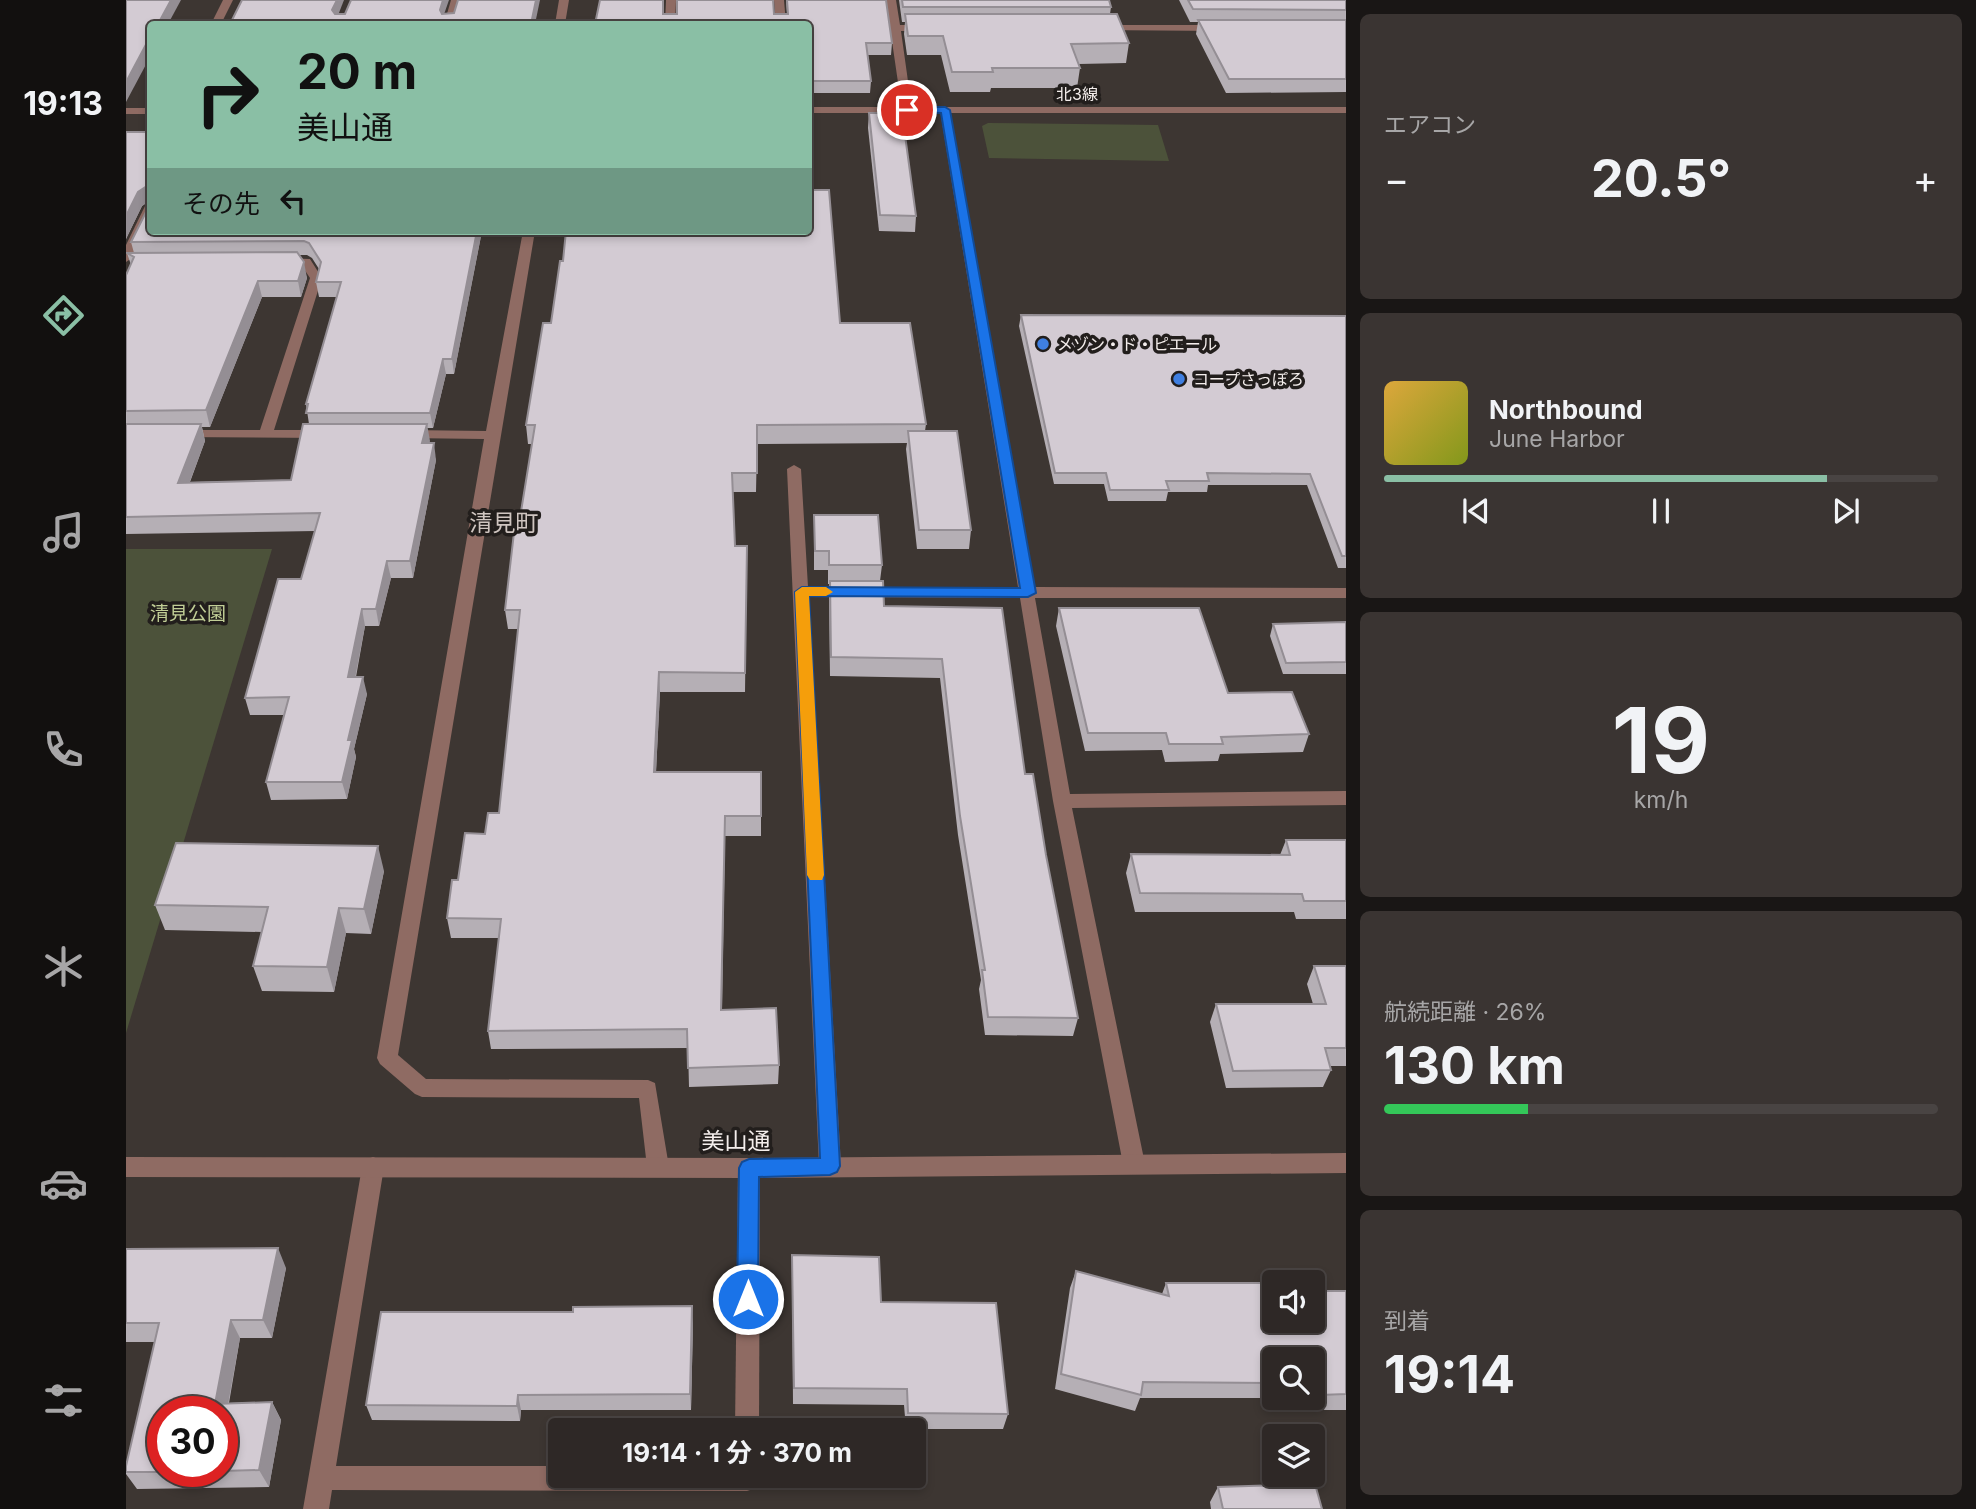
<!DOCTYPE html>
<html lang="ja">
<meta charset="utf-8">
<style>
:root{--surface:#2e2826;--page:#3a3432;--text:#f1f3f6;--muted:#a7a6a7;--line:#494443;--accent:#8abfa5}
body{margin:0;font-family:Inter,"Noto Sans JP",sans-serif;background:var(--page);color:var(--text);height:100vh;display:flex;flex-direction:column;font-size:26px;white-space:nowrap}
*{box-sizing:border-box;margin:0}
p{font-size:23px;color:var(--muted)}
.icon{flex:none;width:38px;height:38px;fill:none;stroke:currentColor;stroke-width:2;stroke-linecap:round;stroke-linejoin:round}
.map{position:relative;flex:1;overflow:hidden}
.sheet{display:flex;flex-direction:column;gap:14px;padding:14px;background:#191615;width:630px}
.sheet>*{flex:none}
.guide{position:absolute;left:21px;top:21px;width:665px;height:214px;border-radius:7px;box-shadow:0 4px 10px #0003,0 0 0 2px var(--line);background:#8abfa5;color:#111;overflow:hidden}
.buttons{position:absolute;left:1136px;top:1270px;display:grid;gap:14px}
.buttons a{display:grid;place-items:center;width:63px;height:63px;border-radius:7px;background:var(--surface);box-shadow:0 4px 10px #0003,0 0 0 2px var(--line);font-size:35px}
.speed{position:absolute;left:21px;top:1396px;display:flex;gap:14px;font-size:35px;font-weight:700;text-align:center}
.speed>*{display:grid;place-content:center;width:91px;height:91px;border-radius:50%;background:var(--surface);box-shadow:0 4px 10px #0003,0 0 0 2px var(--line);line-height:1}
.speed .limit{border:10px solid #d22;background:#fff;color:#111}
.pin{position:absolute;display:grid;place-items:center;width:60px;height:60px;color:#fff;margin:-30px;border:4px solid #fff;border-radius:50%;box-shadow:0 2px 7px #0007}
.me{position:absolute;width:77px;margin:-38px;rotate:0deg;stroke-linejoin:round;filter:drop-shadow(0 0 5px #0008)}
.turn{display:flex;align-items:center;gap:24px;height:147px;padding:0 35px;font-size:32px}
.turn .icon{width:91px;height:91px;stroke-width:2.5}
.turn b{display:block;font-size:49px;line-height:60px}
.then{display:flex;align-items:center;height:66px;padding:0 35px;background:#0003;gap:14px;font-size:26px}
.big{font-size:52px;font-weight:700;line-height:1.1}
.sheet .tile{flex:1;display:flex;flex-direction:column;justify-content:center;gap:10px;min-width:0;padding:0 24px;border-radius:10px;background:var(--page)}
.sheet .dial{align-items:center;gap:0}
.dial b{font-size:91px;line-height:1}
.song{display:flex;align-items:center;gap:21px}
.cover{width:84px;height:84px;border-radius:10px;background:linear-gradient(135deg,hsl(40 70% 55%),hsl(70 70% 35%))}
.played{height:7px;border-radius:4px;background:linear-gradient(90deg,var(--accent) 80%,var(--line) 80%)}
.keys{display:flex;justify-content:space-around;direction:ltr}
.heat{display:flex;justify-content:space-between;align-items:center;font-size:38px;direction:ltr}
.charge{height:10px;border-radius:5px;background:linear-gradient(90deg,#34c759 26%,var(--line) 0)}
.trip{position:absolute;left:422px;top:1418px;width:378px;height:70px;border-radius:7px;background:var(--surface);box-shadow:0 4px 10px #0003,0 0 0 2px var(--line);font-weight:700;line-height:70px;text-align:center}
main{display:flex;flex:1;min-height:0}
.dock{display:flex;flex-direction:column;width:126px;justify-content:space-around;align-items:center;background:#12100f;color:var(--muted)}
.dock .icon{width:49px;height:49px}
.dock .active{color:var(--accent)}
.dock b{font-size:32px;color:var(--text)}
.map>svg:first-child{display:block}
</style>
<main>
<nav class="dock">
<b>19:13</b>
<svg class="icon active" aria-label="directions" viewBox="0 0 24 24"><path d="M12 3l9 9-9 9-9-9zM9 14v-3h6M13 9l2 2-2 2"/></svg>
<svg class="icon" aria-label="music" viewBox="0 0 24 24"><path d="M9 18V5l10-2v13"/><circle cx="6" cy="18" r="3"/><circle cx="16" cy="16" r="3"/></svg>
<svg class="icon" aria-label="phone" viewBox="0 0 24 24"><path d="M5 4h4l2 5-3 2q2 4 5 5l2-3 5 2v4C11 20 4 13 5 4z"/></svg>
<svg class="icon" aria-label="climate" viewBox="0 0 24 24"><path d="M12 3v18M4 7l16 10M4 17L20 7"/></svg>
<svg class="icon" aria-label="car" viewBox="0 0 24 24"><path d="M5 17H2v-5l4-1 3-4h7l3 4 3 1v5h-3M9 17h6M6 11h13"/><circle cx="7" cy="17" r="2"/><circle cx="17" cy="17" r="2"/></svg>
<svg class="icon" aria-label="filters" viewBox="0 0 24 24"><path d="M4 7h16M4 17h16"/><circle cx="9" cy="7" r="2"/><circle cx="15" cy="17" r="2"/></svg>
</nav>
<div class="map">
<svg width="1220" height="1509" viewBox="0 0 1220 1509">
<rect width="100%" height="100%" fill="#3d3632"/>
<g fill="#4c523a">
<polygon points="862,123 1032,125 1043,161 863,158 856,126"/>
<polygon points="0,549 146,549 0,1033"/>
</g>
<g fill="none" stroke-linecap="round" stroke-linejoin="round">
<g fill="#8f6b63" fill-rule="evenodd">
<polygon points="97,0 107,0 95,24 85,24"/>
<polygon points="325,0 335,0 328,24 318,24"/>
<polygon points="433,0 443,0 439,24 429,24"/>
<polygon points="540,0 550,0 549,24 539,24"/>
<polygon points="648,0 658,0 660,24 650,24"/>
<polygon points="760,0 770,0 774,25 800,25 805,28 800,31 775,31 786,110 781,113 776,110"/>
<polygon points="975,25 1094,25 1099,28 1094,31 971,30 971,26"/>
<polygon points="819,107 824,110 908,587 1220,588 1220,598 909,598 944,794 1220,791 1220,805 946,808 1019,1164 1016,1171 1008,1174 1000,1171 997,1164 927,801 894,598 683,597 715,1166 712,1173 704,1176 696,1173 693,1166 661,469 668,465 675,469 682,587 892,587 814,110"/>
<polygon points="20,204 24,204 24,219 6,258 0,262 0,245"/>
<polygon points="397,231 409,231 272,1055 300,1079 522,1080 529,1083 543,1167 540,1174 532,1177 524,1174 521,1167 513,1098 296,1097 289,1094 254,1064 251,1058 358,439 280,438 273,434 280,430 360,431"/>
<polygon points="154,258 184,259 196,278 148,430 199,430 206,434 199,438 51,437 51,431 56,430 134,430 184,278 176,266 150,265 150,259"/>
<polygon points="247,1157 255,1160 258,1167 210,1466 434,1466 434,1475 633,1475 630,1488 621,1491 206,1490 203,1509 177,1509 236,1167 239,1160"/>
<polygon points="623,1158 631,1161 634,1168 633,1430 609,1430 612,1168 615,1161"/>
</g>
<g fill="#8f6b63" fill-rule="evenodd">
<rect x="682" y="107" width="538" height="6"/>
<rect x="0" y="108" width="24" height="6"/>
<polygon points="1220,1153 1220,1173 623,1178 0,1177 0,1157 623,1158"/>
</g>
</g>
<g fill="#b5afb5" fill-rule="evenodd">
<polygon points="474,0 538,0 538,14 661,14 660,0 760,0 766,43 765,55 742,55 745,81 744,93 682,93 682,24 469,24"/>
<polygon points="773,0 983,0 985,7 984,14 1003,43 1000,63 953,64 954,68 951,88 865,88 864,92 824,92 815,55 781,55 778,34 779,22 776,22"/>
<polygon points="1053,0 1220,0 1220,92 1100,93 1070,34 1072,22 1064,22"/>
<polygon points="743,113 790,216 789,232 753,231 742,128"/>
<path d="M0,132h24v99h332l-28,143h-8l-13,54h-6l2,15 7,17 -23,118h-22l-12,48h-14l-9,51 11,17 -13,55 2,8 -9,42 -76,1 -5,-18 18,-67h-34l-5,-17 56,-119 14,-48 -189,3v-259l5,-10 -4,-12h7l-3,-11 18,-36 -1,-4 -6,4 -16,33zM173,255h8l5,3 7,11 -3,13 3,15h18l-31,107 3,20 -18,56 -101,2 15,-41 -3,-14h8l52,-130h39l6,-19z"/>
<polygon points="437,261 714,323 800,424 799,431 845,530 843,549 791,549 780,449 781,443 631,444 630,492 607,492 609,546 621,546 619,692 534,692 530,772 635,772 635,836 599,836 596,1010 653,1065 652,1084 563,1087 562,1048 365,1049 362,1031 373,938 325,938 321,918 332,880 373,813 392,629 382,629 379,610 406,444 402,444 400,425 425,323"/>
<polygon points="895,315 1220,316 1220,568 1212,568 1181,485 1082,485 1081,492 1042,492 1040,501 982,501 978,484 928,484 893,326"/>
<polygon points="688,515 756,565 754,581 758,606 876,608 899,774 920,855 952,1018 947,1036 859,1035 853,989 855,980 832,835 814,678 704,676 703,600 703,584 702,584 702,570 688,570"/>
<polygon points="933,608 1183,734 1177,752 1094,754 1092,761 1039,762 1036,750 959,751 930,626"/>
<polygon points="1220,622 1220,674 1157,674 1144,636 1147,624"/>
<polygon points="1160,840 1220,840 1220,919 1170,919 1168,912 1009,912 1000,873 1005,854 1154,855"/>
<polygon points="258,871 245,934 220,933 208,992 136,991 127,966 136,932 39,930 29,905"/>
<polygon points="1188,966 1220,966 1220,1066 1204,1066 1205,1070 1197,1087 1100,1088 1084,1022 1090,1004 1187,1004 1181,984"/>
<path d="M0,1249l160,19 -14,70h-32l-11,65 43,-1 9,18 -12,67 -132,2 -11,-15v-8l29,-124h-29zM96,1412v60h-59z"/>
<polygon points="666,1255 755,1302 882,1414 877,1429 780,1429 778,1405 667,1404 666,1272"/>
<polygon points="950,1271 1036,1294 1040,1283 1146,1291 1220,1291 1220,1410 1184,1410 1181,1398 1151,1398 1186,1398 1186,1360 1148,1360 1148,1398 1014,1398 1009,1411 929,1389 944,1288"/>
<polygon points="567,1323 565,1410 395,1410 394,1421 246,1420 240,1405"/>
<polygon points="1092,1487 1196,1509 1085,1509 1084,1502"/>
</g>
<g fill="#948e94">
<polygon points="45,0 55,0 42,24 32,24"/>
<polygon points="211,0 218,0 209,23 206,10"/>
<polygon points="317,0 323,0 315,23 314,10"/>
<polygon points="410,0 414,0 409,24 405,24"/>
<polygon points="24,37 24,57 0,102 0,82"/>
<polygon points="21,186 24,200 16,206 0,239 0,216 12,192"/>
<polygon points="351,231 356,231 328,374 326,359"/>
<polygon points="178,262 181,278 175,297 172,281"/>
<polygon points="132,281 136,297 84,427 80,410"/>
<polygon points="317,359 320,374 307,428 304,413"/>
<polygon points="75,424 79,441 57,500 52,483"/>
<polygon points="301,424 304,441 299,460 296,443"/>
<polygon points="308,443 310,460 287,578 284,561"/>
<polygon points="261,561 265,578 253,626 250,609"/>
<polygon points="236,609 239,626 226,694 222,677"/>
<polygon points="533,672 534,692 529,792 528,772"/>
<polygon points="237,677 241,694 228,749 230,757 221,799 216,782 222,740"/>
<polygon points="252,846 258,871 245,934 238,909"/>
<polygon points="213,908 220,933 208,992 201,967"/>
<polygon points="152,1248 160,1268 146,1338 137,1320"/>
<polygon points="566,1306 567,1323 565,1410 564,1394"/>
<polygon points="105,1320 114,1338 99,1421 89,1404"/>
<polygon points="392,1395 395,1410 394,1421 391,1406"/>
<polygon points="146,1402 155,1420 143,1487 133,1470"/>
</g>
<g fill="#d3cbd3" stroke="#948e94" stroke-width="2">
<polygon points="0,0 45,0 32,24 24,24 24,37 0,82"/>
<polygon points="116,0 211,0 206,10 209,14 219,14 225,0 317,0 314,10 316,14 328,13 332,0 410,0 405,24 104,24"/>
<polygon points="474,0 537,0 537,14 551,14 551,0 647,0 648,14 662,14 661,0 760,0 766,43 740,43 745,81 682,81 682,24 675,24 675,23 506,22 506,24 469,24"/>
<polygon points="776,0 983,0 985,7 777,7"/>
<polygon points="1062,0 1220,0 1220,10 1067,9"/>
<polygon points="779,14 991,14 1003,43 945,44 954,68 866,68 867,72 826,72 817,36 782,36"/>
<polygon points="1072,20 1220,20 1220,79 1103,79"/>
<polygon points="743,113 776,113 790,216 754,215"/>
<polygon points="0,132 24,132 24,231 351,231 326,359 317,359 304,413 180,413 182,404 180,404 215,282 190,282 195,262 183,243 178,241 5,242 23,206 21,186 12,192 0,216"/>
<polygon points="682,190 703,190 714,323 784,323 800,424 631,425 631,473 606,473 609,546 621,546 619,673 533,672 528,772 635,772 635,816 599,816 595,1010 650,1008 653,1065 562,1068 561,1029 362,1031 375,919 321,918 326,880 332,880 339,833 359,834 362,813 373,813 394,610 379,610 389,524 393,524 409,425 400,425 417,323 425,323 434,261 437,261 440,231 682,231"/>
<polygon points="171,252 178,262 172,281 132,281 80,410 0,411 0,275 8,257 1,253"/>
<polygon points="895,315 1220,316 1220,556 1216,556 1184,474 1081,473 1083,481 1040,481 1043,490 984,490 980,473 929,473"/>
<polygon points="0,424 75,424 52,483 165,480 177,424 301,424 296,443 308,443 284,561 261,561 250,609 236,609 222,677 237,677 222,740 226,740 216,782 140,782 163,697 119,698 152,579 175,579 194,513 0,517"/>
<polygon points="782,431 831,431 845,530 793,530"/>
<polygon points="688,515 752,515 756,565 703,565 703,551 689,551"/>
<polygon points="704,581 757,581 758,606 876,608 899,774 907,774 920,855 952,1018 862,1017 856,970 859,970 834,816 816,659 705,657"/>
<polygon points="933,608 1073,608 1102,693 1166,692 1183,734 1095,737 1097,744 1043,744 1040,733 962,733"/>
<polygon points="1220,622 1220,662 1160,663 1147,624"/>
<polygon points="1160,840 1220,840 1220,901 1178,901 1176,894 1014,893 1005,854 1164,855"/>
<polygon points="50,843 252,846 238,909 213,908 201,967 127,966 142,907 29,905"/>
<polygon points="1188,966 1220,966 1220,1048 1199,1048 1205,1070 1107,1071 1090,1004 1200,1004"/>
<polygon points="152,1248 137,1320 105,1320 89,1404 146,1402 133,1470 96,1471 96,1412 37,1412 37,1472 0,1472 0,1466 33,1323 0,1323 0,1249"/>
<polygon points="666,1255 753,1257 755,1302 870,1303 882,1414 782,1413 781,1389 668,1388"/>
<polygon points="950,1271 1043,1296 1040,1283 1145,1283 1146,1291 1148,1291 1148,1321 1186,1321 1186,1291 1220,1291 1220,1394 1194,1395 1191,1383 1186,1383 1186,1360 1148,1360 1148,1383 1017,1382 1015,1395 935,1374"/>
<polygon points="566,1306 564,1394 392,1395 391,1406 240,1405 255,1312 447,1312 447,1307"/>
<polygon points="1189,1484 1196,1509 1097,1509 1092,1487"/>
</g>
<polygon fill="#1a73e8" stroke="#114b97" stroke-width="2" points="781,107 819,107 824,110 910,593 902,597 683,596 714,1166 711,1172 704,1175 633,1177 632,1299 629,1306 622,1309 615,1306 611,1299 613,1168 616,1162 623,1159 694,1158 669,592 676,587 894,588 815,113 778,112 776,110"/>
<polygon fill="#f59e0b" points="676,587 700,587 707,592 700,596 683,596 698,875 696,880 684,880 681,875 669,592"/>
<g fill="#3f7fe0" stroke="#221e1c" stroke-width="2.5">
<circle cx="917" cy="344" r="7"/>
<circle cx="1053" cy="379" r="7"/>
</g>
<g text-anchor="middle" stroke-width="7" stroke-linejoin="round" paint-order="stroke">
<g font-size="16" fill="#f4eeec" stroke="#221e1c">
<text x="951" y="100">北3線</text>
</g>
<g font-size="16" fill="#f4eeec" stroke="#221e1c" text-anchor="start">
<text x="931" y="350">メゾン・ド・ピエール</text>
<text x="1067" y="385">コープさっぽろ</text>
</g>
<g font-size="19" fill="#c1ce96" stroke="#221e1c">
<text x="62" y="620">清見公園</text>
</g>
<g font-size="23" fill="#cfc5c0" stroke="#221e1c">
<text x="378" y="531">清見町</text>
</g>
<g font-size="23" fill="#f4eeec" stroke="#221e1c">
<text x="610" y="1149">美山通</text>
</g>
</g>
</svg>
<div class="buttons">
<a><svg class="icon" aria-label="sound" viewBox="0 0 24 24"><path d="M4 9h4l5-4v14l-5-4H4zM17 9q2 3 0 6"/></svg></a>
<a><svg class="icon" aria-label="search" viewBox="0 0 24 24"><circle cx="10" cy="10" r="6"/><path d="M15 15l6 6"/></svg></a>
<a><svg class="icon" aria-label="layers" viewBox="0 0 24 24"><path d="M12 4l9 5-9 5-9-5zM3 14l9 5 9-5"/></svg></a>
</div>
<div class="speed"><div class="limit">30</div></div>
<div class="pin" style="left:781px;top:110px;background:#d93025"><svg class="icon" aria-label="arrive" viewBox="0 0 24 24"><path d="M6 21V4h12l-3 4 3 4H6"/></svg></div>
<svg class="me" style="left:622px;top:1299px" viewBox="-20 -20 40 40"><circle r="17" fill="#1a73e8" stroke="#fff" stroke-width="3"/><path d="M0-11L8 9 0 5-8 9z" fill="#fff"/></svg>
<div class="trip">19:14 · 1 分 · 370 m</div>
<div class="guide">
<div class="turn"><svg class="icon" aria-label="right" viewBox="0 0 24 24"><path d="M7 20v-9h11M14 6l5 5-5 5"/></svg><div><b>20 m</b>美山通</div></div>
<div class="then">その先<svg class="icon" aria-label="left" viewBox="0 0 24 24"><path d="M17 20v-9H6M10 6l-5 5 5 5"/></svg></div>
</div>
</div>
<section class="sheet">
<div class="tile"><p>エアコン</p>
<div class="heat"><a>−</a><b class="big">20.5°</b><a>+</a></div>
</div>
<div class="tile">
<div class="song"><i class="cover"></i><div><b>Northbound</b><p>June Harbor</p></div></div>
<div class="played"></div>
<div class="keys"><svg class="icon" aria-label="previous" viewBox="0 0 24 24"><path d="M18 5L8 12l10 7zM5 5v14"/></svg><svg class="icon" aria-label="pause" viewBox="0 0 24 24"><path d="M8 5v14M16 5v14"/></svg><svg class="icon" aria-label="next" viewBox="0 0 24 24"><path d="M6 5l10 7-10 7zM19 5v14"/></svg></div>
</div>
<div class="tile dial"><b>19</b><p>km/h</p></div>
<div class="tile"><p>航続距離 · 26%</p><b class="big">130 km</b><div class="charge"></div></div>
<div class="tile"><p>到着</p><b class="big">19:14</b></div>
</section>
</main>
